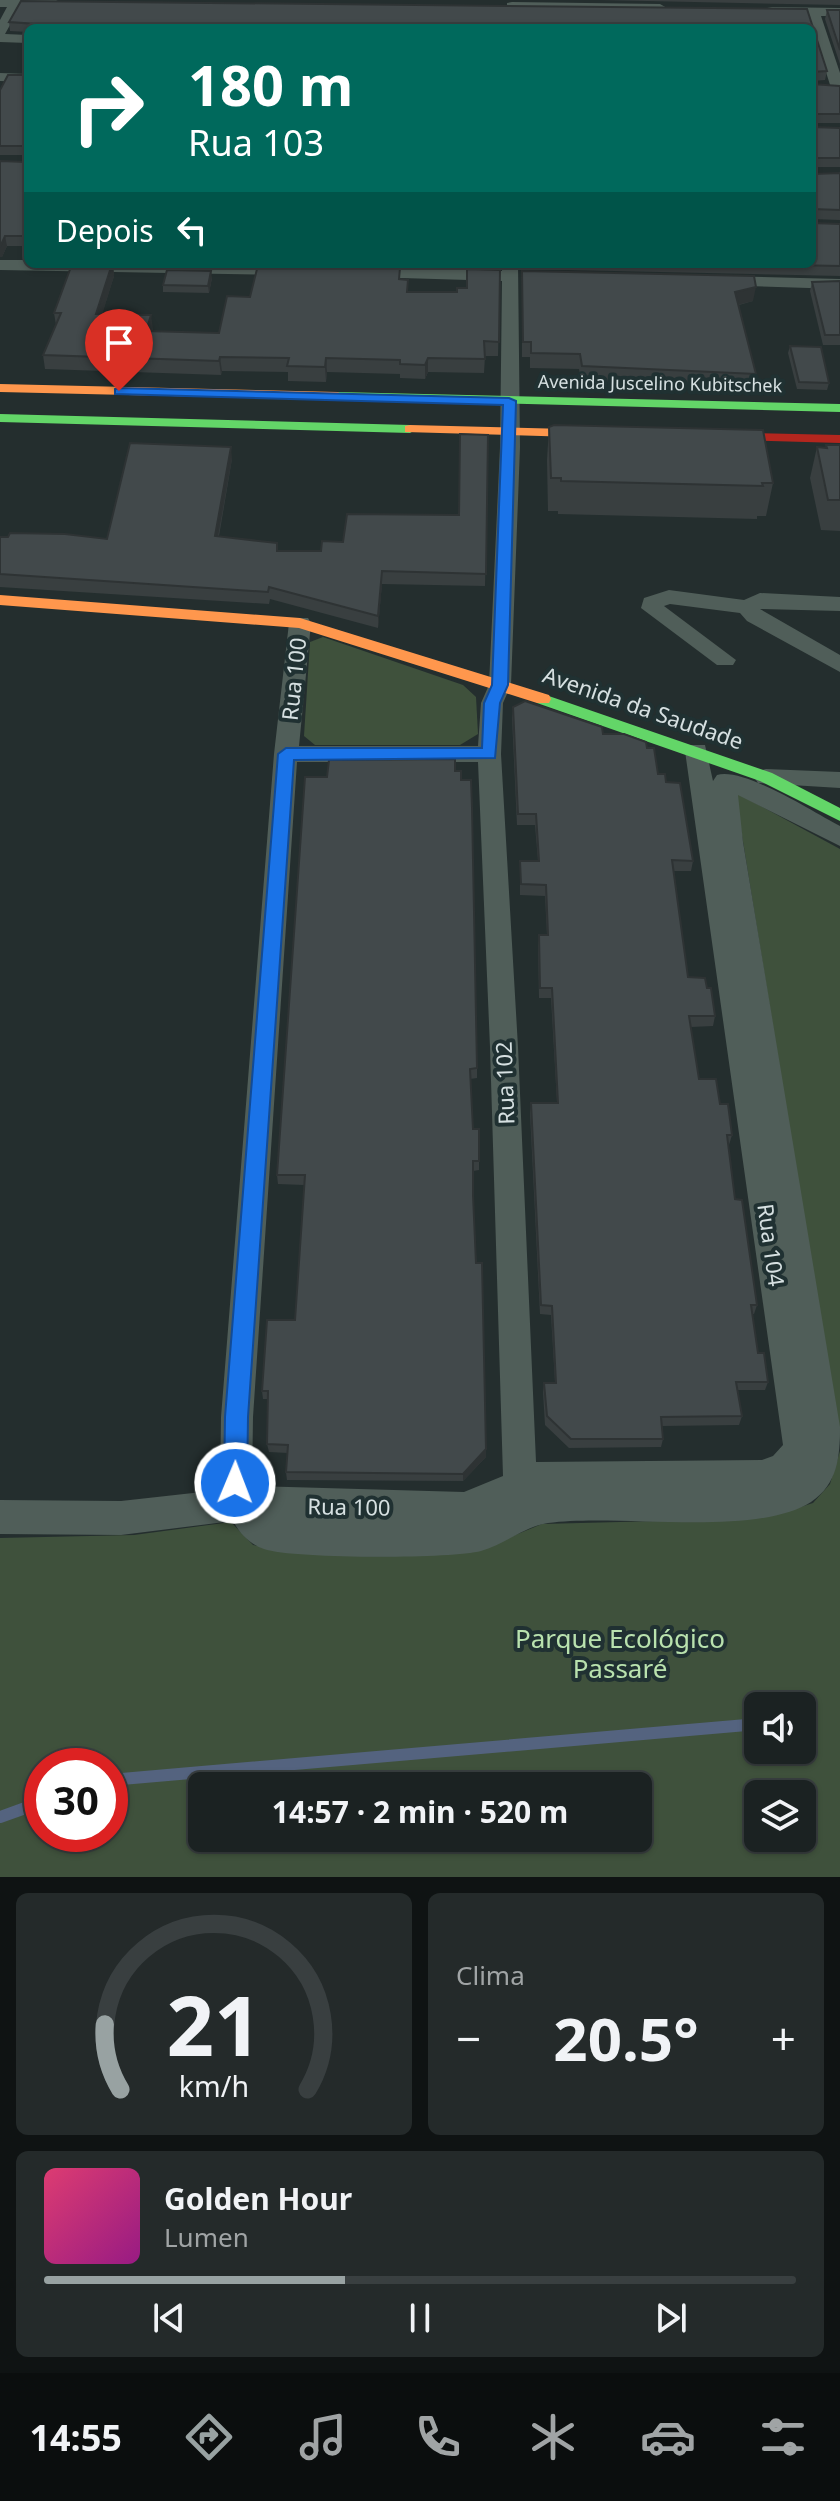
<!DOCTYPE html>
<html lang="pt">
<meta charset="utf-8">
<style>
:root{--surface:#1b2222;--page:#242a2a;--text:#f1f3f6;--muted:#a0a4a5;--line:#393f40;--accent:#98a2a2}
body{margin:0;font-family:"Noto Sans",sans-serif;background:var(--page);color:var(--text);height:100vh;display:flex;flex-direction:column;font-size:30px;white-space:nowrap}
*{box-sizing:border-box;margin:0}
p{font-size:26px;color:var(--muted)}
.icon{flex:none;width:44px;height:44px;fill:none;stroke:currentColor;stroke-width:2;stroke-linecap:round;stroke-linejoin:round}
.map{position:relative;height:1877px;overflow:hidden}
.drawer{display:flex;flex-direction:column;gap:16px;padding:16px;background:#0f1313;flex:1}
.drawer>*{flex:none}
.top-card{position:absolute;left:24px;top:24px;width:792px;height:244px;border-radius:12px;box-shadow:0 2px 6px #0004,0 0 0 2px var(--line);background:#00695c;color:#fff;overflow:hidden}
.controls{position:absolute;left:744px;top:1692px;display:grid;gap:16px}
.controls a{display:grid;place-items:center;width:72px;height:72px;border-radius:12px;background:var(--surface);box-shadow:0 2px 6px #0004,0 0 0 2px var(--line);font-size:40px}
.speed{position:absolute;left:24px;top:1748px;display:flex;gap:16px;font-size:40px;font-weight:700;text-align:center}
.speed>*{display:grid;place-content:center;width:104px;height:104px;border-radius:50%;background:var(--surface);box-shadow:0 2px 6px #0004,0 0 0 2px var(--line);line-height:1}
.speed .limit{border:12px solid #d22;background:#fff;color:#111}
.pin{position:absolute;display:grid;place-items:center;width:68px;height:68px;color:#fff;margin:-82px -34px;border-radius:50% 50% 50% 0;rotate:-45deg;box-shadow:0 0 8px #0007}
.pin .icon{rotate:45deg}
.me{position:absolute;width:88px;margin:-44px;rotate:1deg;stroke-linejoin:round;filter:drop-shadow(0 0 6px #0008)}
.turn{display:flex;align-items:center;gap:28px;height:168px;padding:0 32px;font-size:36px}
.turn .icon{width:104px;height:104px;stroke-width:2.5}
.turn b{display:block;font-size:56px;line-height:68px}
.then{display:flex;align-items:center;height:76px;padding:0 32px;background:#0003;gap:16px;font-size:30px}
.big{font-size:60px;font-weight:700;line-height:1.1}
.drawer .tile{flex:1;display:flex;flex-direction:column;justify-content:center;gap:12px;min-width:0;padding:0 28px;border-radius:12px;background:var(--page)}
.drawer .dial{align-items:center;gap:0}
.dial svg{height:208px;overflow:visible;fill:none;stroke:var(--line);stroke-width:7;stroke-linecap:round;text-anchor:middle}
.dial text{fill:var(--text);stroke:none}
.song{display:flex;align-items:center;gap:24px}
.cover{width:96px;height:96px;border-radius:12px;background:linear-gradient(135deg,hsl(340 70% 55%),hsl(310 70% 35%))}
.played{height:8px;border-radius:4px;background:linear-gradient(90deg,var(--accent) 40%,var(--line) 40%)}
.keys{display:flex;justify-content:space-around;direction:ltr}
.heat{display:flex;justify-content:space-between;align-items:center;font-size:44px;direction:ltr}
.drawer .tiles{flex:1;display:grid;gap:16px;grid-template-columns:1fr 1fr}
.tile:last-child{grid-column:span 2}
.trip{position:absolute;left:188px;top:1772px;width:464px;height:80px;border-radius:12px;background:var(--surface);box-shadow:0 2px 6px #0004,0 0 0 2px var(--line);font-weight:700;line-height:80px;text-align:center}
.tabs{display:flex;height:128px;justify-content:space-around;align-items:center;background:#0b0e0e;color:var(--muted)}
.tabs .icon{width:56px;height:56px}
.tabs .current{color:var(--accent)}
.tabs b{font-size:36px;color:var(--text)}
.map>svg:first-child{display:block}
</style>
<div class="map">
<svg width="840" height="1877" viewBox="0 0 840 1877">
<rect width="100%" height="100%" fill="#242e2e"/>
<g fill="#3f513c" fill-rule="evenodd">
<polygon points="323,637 463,685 476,697 478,734 460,745 315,745 304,736 310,642"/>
<polygon points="735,792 840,849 840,1441"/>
<path d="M840,1451v426h-840v-339l134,-3 97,-13 22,23 18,3 215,-1 56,-23 194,-5 55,-9 22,-7 17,-19zM758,1706h44v44h-44zM42,1766h68v68h-68zM202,1786h436v52h-436zM758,1794h44v44h-44z"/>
</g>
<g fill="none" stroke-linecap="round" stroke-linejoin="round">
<g stroke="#54637f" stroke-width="12">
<polyline points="110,1780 758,1724"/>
<polyline points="0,1817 42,1802"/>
</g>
<g fill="#505e59" fill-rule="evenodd">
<polygon points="0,0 56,0 63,4 56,8 20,7 5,34 28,35 28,43 0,42 0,20 7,7 0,7"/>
<polygon points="512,2 660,4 667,8 660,12 507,9 507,3"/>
<polygon points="772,7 840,8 840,16 821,16 840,73 840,92 831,88 808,15 767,14 767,8"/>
<polygon points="0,73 28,74 28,82 0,81"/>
<polygon points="0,260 28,260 28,264 292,265 300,270 292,275 0,270"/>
<path d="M502,264h16l2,183 -9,238 -8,18 -2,51 17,293 18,415 226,-2 11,-4 10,-11 -98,-694 4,-6h16l8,36 4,-6c27,-8 96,37 123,51v20l-102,-51 5,47 97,585c0,29 -2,57 -29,75 -57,36 -193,11 -263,21 -23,3 -44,22 -67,28 -30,8 -189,8 -217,-2 -14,-5 -24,-15 -31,-28l-112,14 -121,-1v-34l121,1 99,-11 1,-73 53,-663 15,-131 3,-5h16l3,5 -12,123h179l3,-43 8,-18 11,-238 2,-166 -134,-4 -8,-5 8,-5 134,4zM297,762h181l12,285 13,429 -39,16 -211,-6 -1,-3 1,-66z"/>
<polygon points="719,276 840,279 840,289 713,285 711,281"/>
<polygon points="669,590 744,600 760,593 840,597 840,611 760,609 840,655 840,672 747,621 740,613 670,604 664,606 736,660 733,665 717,665 641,608 644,598"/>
<polygon points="766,769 840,772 840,788 758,783 754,777 758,771"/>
</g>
<g fill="#63d668" fill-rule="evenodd">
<polygon points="338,392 840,404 840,412 333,399 333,393"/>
<polygon points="0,414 410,425 417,429 410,433 0,422"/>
<polygon points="543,694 772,773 840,808 840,821 760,781 537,703 535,699 537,695"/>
</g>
<g fill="#ff974d" fill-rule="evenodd">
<polygon points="0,384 338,392 344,396 338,400 0,392"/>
<polygon points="410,425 607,430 614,434 607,438 405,432 405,426"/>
<polygon points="0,595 300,618 549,695 551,699 549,703 537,703 299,628 0,605"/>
</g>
<polygon fill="#b3261e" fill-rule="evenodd" points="709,432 840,435 840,443 704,439 704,433"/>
</g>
<g fill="#393f40">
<polygon points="599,0 840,0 840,5"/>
<polygon points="21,1 807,9 827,71 825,80 812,81 812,28 28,28 28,32 10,31 9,22"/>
<polygon points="827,10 840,10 840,64 825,19"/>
<polygon points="28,75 28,155 0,155 0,90"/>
<polygon points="812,84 840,86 840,123 812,123"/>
<polygon points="812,127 840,128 840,167 812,167 814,174 840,173 840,220 812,219"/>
<polygon points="28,160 28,246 7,246 2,257 0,161 26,162"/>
<polygon points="840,224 840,276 521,269 519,264 812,264"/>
<polygon points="72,264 113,264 114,276 102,314 153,329 152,331 219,333 250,297 400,268 400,279 408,292 457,292 500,270 498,356 485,356 484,373 428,372 425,379 400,378 400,374 327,372 326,382 288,381 288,372 222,371 221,375 45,369 43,355 56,325 54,313"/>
<polygon points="264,264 402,264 401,267"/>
<polygon points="467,264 501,264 499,268 467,267"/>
<polygon points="522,271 753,301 739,305 756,374 753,389 581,381 579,369 530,368 530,357 522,357"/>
<polygon points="212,278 209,293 163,292 163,285"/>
<polygon points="840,281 840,345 823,345 810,291 812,282"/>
<polygon points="790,346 829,383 827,390 797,389 788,353"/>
<polygon points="549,427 773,483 766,516 757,516 757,519 558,514 558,511 548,511 547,460"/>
<polygon points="488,435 485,586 382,584 378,628 270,599 269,604 0,587 0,537 107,539 232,459 219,536 277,543 278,551 321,551 343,542 459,515"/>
<polygon points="826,445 840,445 840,531 821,530 810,478 817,447 826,447"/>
<polygon points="513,707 647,748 658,774 666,782 693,861 691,871 674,871 688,977 707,988 715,1016 713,1026 691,1027 699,1079 720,1104 732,1135 729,1145 728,1145 735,1199 757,1305 754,1314 752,1314 758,1353 768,1382 765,1390 738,1390 742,1416 739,1425 662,1426 663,1439 661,1447 569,1448 545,1425 543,1392 544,1383 555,1383 551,1315 540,1314 530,1113 531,1103 557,1103 551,998 539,998 538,945 539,935 547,935 545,896 520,895 520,861 538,861 535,825 517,825 512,718"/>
<polygon points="455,771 477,1068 477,1078 470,1079 473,1129 479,1161 479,1170 473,1171 473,1195 486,1449 486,1457 463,1481 287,1480 286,1472 288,1453 269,1452 267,1444 268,1399 263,1399 262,1391 295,1320 304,1185 278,1184 277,1175"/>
</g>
<g fill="#2e3334">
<polygon points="5,236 7,246 2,257 0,257 0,247"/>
<polygon points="112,264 113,264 114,276 98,328 96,314"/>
<polygon points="211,271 212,278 209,293 208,286"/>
<polygon points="756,287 753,301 733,306 735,292"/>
<polygon points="151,315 153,329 148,345 146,331"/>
<polygon points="220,357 222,371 221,375 219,361"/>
<polygon points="326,358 327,372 326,382 325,367"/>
<polygon points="428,358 428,372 425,379 425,365"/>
<polygon points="231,447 232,459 216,548 215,536"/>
<polygon points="382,571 382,584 378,628 378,616"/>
<polygon points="486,1449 486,1457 463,1481 463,1474"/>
</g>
<g fill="#42494b" stroke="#2e3334" stroke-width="2">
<polygon points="21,1 807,9 827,71 812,72 812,28 65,28 66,26 9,22"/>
<polygon points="827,10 840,10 840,50"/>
<polygon points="8,75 28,75 28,153 26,146 0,146 0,90"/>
<polygon points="812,84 840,86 840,114 814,114 812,115"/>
<polygon points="812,127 840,128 840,158 814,158 812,159"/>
<polygon points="28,160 28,236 5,236 0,247 0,161 26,162"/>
<polygon points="812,166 814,174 840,173 840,210 812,209"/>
<polygon points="812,223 840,224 840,266 739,264 812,264"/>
<polygon points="72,264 112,264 96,314 151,315 146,331 219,333 227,296 250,297 258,265 400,268 399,279 408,280 407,292 457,292 457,288 467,288 467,269 500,270 499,342 484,341 485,359 428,358 425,365 400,364 400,360 326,358 325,367 287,366 289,358 220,357 219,361 43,355 61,313 54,313"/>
<polygon points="167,270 211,271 208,286 163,285"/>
<polygon points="522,271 754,276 756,287 735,292 756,374 582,366 580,354 531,353 531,342 523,342"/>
<polygon points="840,281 840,335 825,335 812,282"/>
<polygon points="790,346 821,347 829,383 799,382"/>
<polygon points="554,425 763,430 773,483 762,483 763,486 561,481 561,478 551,478 549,427"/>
<polygon points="460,434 488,435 486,574 382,571 378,616 269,587 268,592 0,574 0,537 8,537 10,533 65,534 107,539 130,443 231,447 215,536 277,543 277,551 321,551 322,541 343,542 347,514 459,515"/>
<polygon points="826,445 840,445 840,500 828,500 817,447 827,448"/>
<polygon points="525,701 602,727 603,734 624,734 646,742 647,748 654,748 658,774 665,774 666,782 680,783 693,861 672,860 688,977 705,978 707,988 711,988 715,1016 689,1016 699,1079 716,1079 720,1104 728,1104 732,1135 727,1135 735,1199 742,1200 757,1305 751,1305 758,1353 764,1353 768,1382 736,1382 742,1416 661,1417 663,1439 571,1439 547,1416 544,1383 556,1383 552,1306 541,1305 531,1103 558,1103 552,988 540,988 539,935 548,935 546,885 521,884 520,861 539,861 536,814 518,814 513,707"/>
<polygon points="455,759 455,771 461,771 461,780 471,780 472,807 477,1068 470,1069 473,1129 479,1129 479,1161 473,1161 473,1195 476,1263 482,1263 486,1449 463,1474 286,1472 288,1445 267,1444 268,1391 262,1391 267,1320 295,1320 305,1175 277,1175 305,777 327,777 329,760"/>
</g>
<polygon fill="#1a73e8" stroke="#114b97" stroke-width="2" points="119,388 509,398 516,401 508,685 500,703 495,758 294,760 248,1417 247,1483 244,1492 235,1495 227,1492 224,1483 225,1417 278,754 286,748 482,748 484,703 492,685 503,405 115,394 115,389"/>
<g text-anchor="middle" stroke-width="8" stroke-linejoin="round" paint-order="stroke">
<g font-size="18" fill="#d6e0e1" stroke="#203132">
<text transform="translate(660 384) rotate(1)" y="6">Avenida Juscelino Kubitschek</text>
</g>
<g font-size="22" fill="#d6e0e1" stroke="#203132">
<text transform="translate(294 679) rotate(-84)" y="8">Rua 100</text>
<text transform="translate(643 708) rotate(19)" y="8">Avenida da Saudade</text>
<text transform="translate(505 1083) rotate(-92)" y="8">Rua 102</text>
<text transform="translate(771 1245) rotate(82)" y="8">Rua 104</text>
<text transform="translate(349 1507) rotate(1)" y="8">Rua 100</text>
</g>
<g font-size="26" fill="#b9e2ae" stroke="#203132">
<text x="620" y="1648">Parque Ecológico<tspan x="620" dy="30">Passaré</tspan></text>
</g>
</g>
</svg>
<div class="controls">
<a><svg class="icon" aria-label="sound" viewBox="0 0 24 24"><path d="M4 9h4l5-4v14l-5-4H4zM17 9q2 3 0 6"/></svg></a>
<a><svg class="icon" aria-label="layers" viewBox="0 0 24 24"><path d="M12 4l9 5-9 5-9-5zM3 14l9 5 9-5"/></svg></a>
</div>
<div class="speed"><div class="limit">30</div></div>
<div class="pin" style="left:119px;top:391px;background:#d93025"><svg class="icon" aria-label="arrive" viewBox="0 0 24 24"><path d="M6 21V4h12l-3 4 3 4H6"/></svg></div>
<svg class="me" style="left:235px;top:1483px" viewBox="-20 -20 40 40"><circle r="17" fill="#1a73e8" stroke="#fff" stroke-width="3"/><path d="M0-11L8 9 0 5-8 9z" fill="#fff"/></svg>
<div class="trip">14:57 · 2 min · 520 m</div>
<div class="top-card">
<div class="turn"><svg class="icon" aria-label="right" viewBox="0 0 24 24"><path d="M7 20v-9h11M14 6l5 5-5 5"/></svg><div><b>180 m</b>Rua 103</div></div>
<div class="then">Depois<svg class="icon" aria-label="left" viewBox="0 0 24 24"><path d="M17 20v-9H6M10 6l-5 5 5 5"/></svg></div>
</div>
</div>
<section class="drawer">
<div class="tiles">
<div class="tile dial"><svg viewBox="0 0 100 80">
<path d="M14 69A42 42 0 1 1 86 69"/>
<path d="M14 69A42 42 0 0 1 8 44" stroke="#98a2a2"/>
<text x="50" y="56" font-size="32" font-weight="700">21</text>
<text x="50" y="72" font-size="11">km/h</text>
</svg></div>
<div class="tile"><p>Clima</p>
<div class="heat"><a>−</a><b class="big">20.5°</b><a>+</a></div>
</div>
<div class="tile">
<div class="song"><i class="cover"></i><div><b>Golden Hour</b><p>Lumen</p></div></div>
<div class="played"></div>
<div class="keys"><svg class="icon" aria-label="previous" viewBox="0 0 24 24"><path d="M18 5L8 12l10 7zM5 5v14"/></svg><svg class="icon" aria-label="pause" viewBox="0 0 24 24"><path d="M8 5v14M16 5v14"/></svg><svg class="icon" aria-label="next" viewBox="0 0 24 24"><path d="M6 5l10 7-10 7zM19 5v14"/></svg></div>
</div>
</div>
</section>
<nav class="tabs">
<b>14:55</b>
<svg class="icon current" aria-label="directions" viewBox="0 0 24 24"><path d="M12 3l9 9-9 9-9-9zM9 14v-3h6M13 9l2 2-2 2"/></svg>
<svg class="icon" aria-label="music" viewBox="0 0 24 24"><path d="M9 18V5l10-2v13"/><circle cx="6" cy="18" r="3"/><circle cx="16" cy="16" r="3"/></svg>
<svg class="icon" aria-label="phone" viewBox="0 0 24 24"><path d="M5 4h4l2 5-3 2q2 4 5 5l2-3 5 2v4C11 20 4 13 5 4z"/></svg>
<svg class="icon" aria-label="climate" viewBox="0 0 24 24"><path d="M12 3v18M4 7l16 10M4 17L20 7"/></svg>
<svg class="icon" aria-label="car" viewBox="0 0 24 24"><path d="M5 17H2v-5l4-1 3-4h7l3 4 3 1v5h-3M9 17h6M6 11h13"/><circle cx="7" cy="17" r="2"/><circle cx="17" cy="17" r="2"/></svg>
<svg class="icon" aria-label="filters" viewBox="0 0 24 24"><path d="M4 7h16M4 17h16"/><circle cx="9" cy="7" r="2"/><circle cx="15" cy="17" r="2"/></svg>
</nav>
